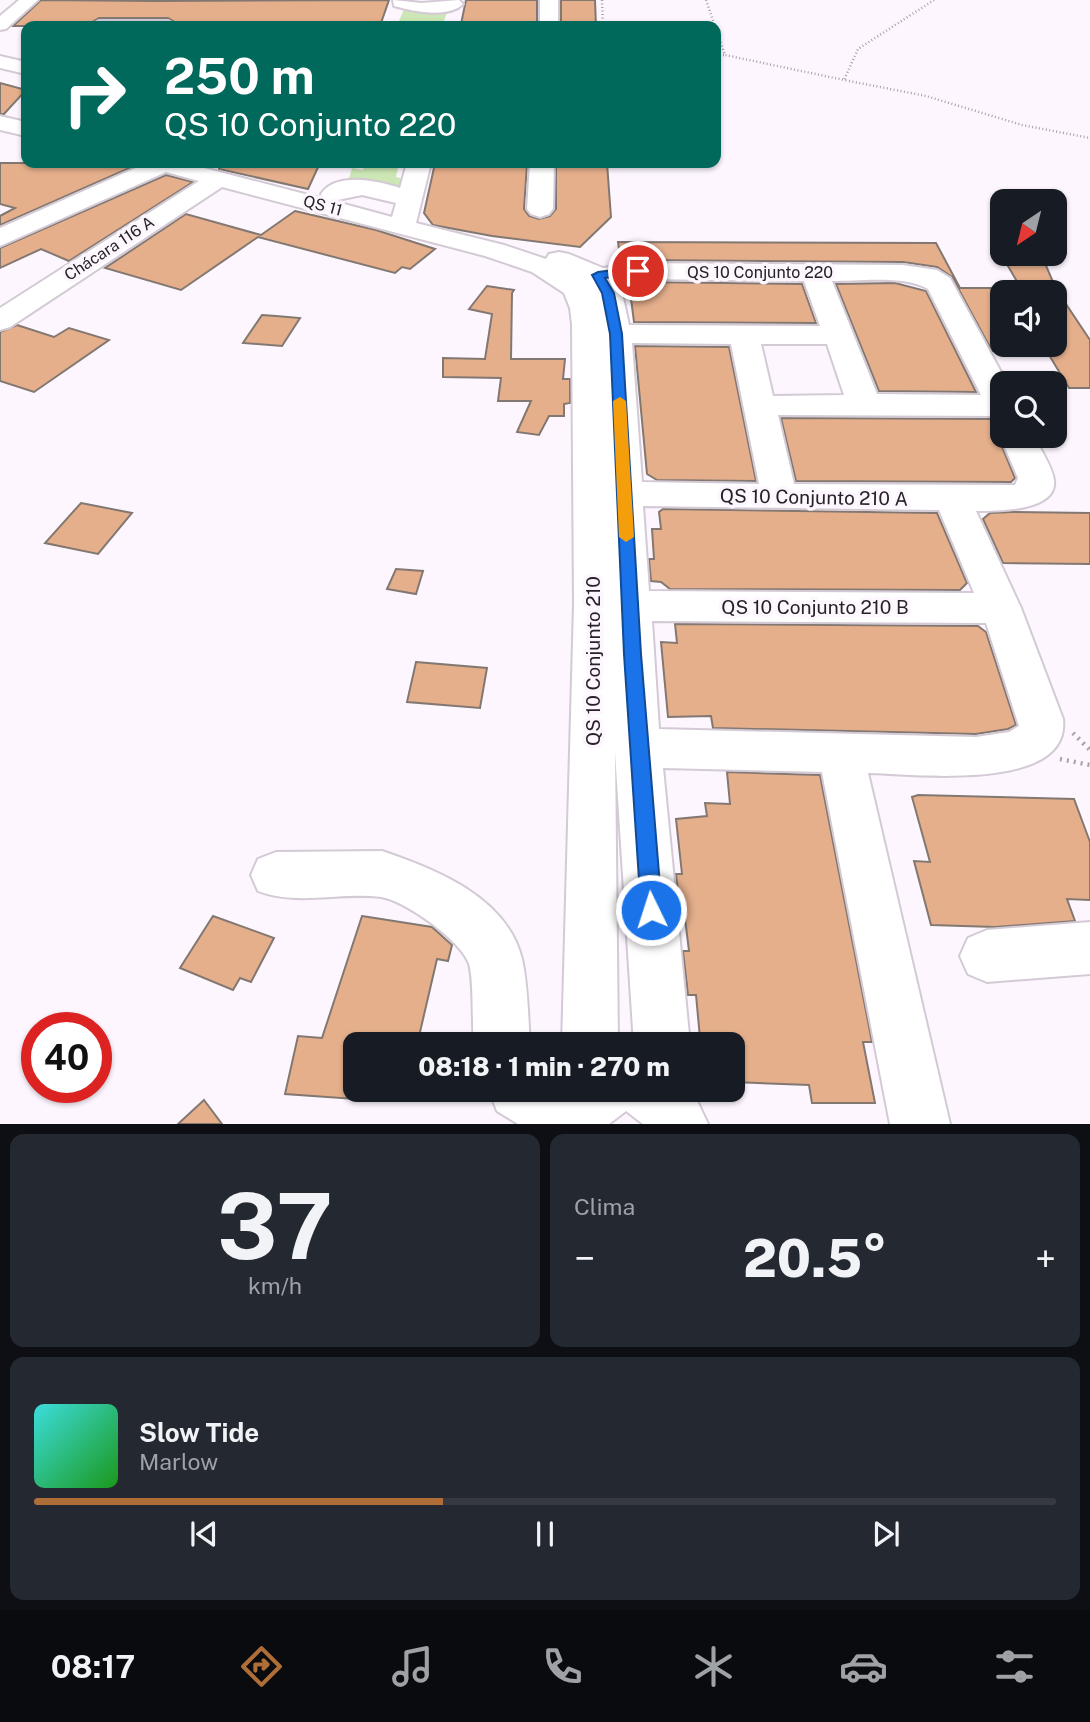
<!DOCTYPE html>
<html lang="pt">
<meta charset="utf-8">
<style>
:root{--surface:#171b24;--page:#242831;--text:#f1f3f6;--muted:#9ea1a6;--line:#363941;--accent:#af6e38}
body{margin:0;font-family:"Public Sans",sans-serif;background:var(--page);color:var(--text);height:100vh;display:flex;flex-direction:column;font-size:26px;white-space:nowrap}
*{box-sizing:border-box;margin:0}
p{font-size:23px;color:var(--muted)}
.icon{flex:none;width:38px;height:38px;fill:none;stroke:currentColor;stroke-width:2;stroke-linecap:round;stroke-linejoin:round}
.map{position:relative;height:1124px;overflow:hidden}
.drawer{display:flex;flex-direction:column;gap:10px;padding:10px;background:#0d0f14;flex:1}
.drawer>*{flex:none}
.banner{position:absolute;left:21px;top:21px;width:700px;height:147px;border-radius:14px;box-shadow:0 2px 5px #0004;background:#00695c;color:#fff;overflow:hidden}
.needle{width:46px;rotate:215deg}
.controls{position:absolute;left:990px;top:189px;display:grid;gap:14px}
.controls a{display:grid;place-items:center;width:77px;height:77px;border-radius:14px;background:var(--surface);box-shadow:0 2px 5px #0004;font-size:35px}
.speed{position:absolute;left:21px;top:1012px;display:flex;gap:14px;font-size:35px;font-weight:700;text-align:center}
.speed>*{display:grid;place-content:center;width:91px;height:91px;border-radius:50%;background:var(--surface);box-shadow:0 2px 5px #0004;line-height:1}
.speed .limit{border:10px solid #d22;background:#fff;color:#111}
.pin{position:absolute;display:grid;place-items:center;width:60px;height:60px;color:#fff;margin:-30px;border:4px solid #fff;border-radius:50%;box-shadow:0 2px 7px #0007}
.me{position:absolute;width:77px;margin:-38px;rotate:356deg;stroke-linejoin:round;filter:drop-shadow(0 0 5px #0008)}
.turn{display:flex;align-items:center;gap:24px;height:147px;padding:0 28px;font-size:32px}
.turn .icon{width:91px;height:91px;stroke-width:2.5}
.turn b{display:block;font-size:49px;line-height:60px}
.big{font-size:52px;font-weight:800;line-height:1.1}
.drawer .widget{flex:1;display:flex;flex-direction:column;justify-content:center;gap:10px;min-width:0;padding:0 24px;border-radius:14px;background:var(--page)}
.drawer .dial{align-items:center;gap:0}
.dial b{font-size:91px;line-height:1}
.song{display:flex;align-items:center;gap:21px}
.cover{width:84px;height:84px;border-radius:10px;background:linear-gradient(135deg,hsl(180 70% 55%),hsl(120 70% 35%))}
.played{height:7px;border-radius:4px;background:linear-gradient(90deg,var(--accent) 40%,var(--line) 40%)}
.keys{display:flex;justify-content:space-around;direction:ltr}
.heat{display:flex;justify-content:space-between;align-items:center;font-size:38px;direction:ltr}
.drawer .tiles{flex:1;display:grid;gap:10px;grid-template-columns:1fr 1fr}
.widget:last-child{grid-column:span 2}
.trip{position:absolute;left:343px;top:1032px;width:402px;height:70px;border-radius:14px;background:var(--surface);box-shadow:0 2px 5px #0004;font-weight:800;line-height:70px;text-align:center}
.tabs{display:flex;height:112px;justify-content:space-around;align-items:center;background:#090b0e;color:var(--muted)}
.tabs .icon{width:49px;height:49px}
.tabs .on{color:var(--accent)}
.tabs b{font-size:32px;color:var(--text)}
.map>svg:first-child{display:block}
</style>
<div class="map">
<svg width="1090" height="1124" viewBox="0 0 1090 1124">
<rect width="100%" height="100%" fill="#fdf6ff"/>
<g fill="#cce7b5">
<polygon points="404,9 448,10 442,26 397,26"/>
<polygon points="365,163 399,163 396,177 408,180 404,190 348,182 352,168 363,170"/>
</g>
<g fill="#e5af8c" stroke="#837871" stroke-width="2">
<polygon points="41,0 155,1 389,0 381,23 178,24 168,18 99,18 86,26 13,26"/>
<polygon points="466,0 537,0 537,25 461,24"/>
<polygon points="561,0 595,0 596,26 561,26"/>
<polygon points="0,83 26,90 4,114 0,114"/>
<polygon points="0,163 121,163 134,166 0,225 0,216 15,208 0,204"/>
<polygon points="219,163 320,163 308,189 219,169"/>
<polygon points="435,163 527,164 524,209 529,216 539,219 550,216 556,209 556,163 607,163 611,217 580,247 492,236 433,225 424,213"/>
<polygon points="166,175 193,182 69,261 41,249 0,268 0,248"/>
<polygon points="295,211 376,230 435,249 410,269 402,267 395,273 258,237 181,290 105,268 186,214 261,235"/>
<polygon points="618,242 936,243 960,288 1003,288 1003,351 992,351 952,277 937,267 903,262 638,260 621,263"/>
<polygon points="1001,254 1041,254 1056,289 1090,340 1090,388 1069,388 1043,345 1055,345 1055,292 1023,292"/>
<polygon points="638,282 802,284 816,323 634,322 629,283"/>
<polygon points="895,283 926,291 976,392 879,391 836,284"/>
<polygon points="487,286 514,290 512,293 511,359 565,359 563,379 570,379 570,403 564,404 564,416 549,416 539,435 517,432 531,401 498,401 501,378 443,377 443,358 485,359 492,314 469,309"/>
<polygon points="262,315 276,316 300,318 282,346 243,343"/>
<polygon points="17,325 54,337 69,328 109,340 34,392 0,381 0,332"/>
<polygon points="635,346 729,347 756,481 657,480 647,474"/>
<polygon points="781,418 997,419 1002,430 998,437 1015,478 1011,482 796,481"/>
<polygon points="81,503 132,513 98,554 45,543"/>
<polygon points="663,509 937,513 967,583 960,590 670,589 661,582 651,581 649,559 654,559 652,529 661,529 659,512"/>
<polygon points="1012,512 1090,513 1090,564 1003,563 983,519 990,513"/>
<polygon points="396,569 423,571 416,594 387,589"/>
<polygon points="675,624 978,626 986,632 1016,725 1008,729 976,734 713,728 711,716 668,717 661,642 677,643"/>
<polygon points="416,662 487,668 480,708 407,702"/>
<polygon points="727,772 820,775 872,1042 863,1042 875,1103 812,1103 809,1085 733,1082 733,1045 705,1045 704,1038 700,1038 696,995 688,995 683,951 689,951 684,911 680,911 676,874 682,874 676,819 707,816 705,803 730,804"/>
<polygon points="918,795 1074,799 1090,842 1090,900 1067,899 1075,921 995,927 931,925 914,861 930,862 912,797"/>
<polygon points="213,916 274,938 251,982 240,978 233,990 180,968"/>
<polygon points="362,916 432,927 452,945 448,961 437,959 417,1045 355,1045 355,1099 285,1094 298,1036 322,1038"/>
<polygon points="204,1100 222,1124 178,1124"/>
</g>
<g fill="none" stroke-linecap="round" stroke-linejoin="round">
<g stroke="#d3cad5" stroke-width="4">
<g id="minor">
<polygon points="19,0 38,0 6,29 0,30 0,16"/>
<path d="M393,0l29,3 37,-3 4,4c-15,15 -51,7 -69,2z"/>
<rect x="540" y="0" width="18" height="26"/>
<polygon points="99,21 168,21 177,26 90,26"/>
<polygon points="0,56 26,62 26,74 0,68"/>
<polygon points="0,116 26,122 26,136 0,130"/>
<path d="M147,163h38l139,36 -3,-5c15,-23 58,-13 79,-6l7,-25h24l-15,60 88,22 42,14 3,-5 10,-2 10,2 34,14 35,-5 265,2 34,5 13,8 57,105h-4v33l-225,-1 16,69 221,1 3,-7 -18,-42 3,-4v4h31c6,13 18,30 20,44 4,32 -59,31 -78,31l45,97 42,111c8,74 -151,55 -195,54l82,351h-60l-68,-352 -159,-4 27,277h-56l-19,-293 3,293h-56l12,-441 -2,-280 -2,-16 -6,-15 -32,-21 -47,-16 -263,-69 -212,140 -10,3v-22l199,-127 -33,-9 -166,74v-18zM362,195l34,8 -4,14 -59,-16zM638,279l166,2 16,45 -191,-1 -7,-32 -5,-11zM832,281c27,0 74,-6 96,8l53,106 -104,-1zM632,343l99,1 28,140 -117,-2zM761,344h66l17,51 -71,1zM643,506l296,4 35,83 -325,-2zM652,621l334,2 33,103 -10,6 -33,5 -317,-8z"/>
<polygon points="530,163 554,163 553,209 549,214 540,217 531,214 527,209"/>
<path d="M382,851c53,18 125,46 140,108 6,27 6,58 8,86h-56c-2,-20 0,-65 -5,-81 -7,-23 -65,-64 -88,-67 -41,-5 -84,9 -123,-6l-7,-16 7,-16 18,-7z"/>
<polygon points="1090,922 1090,974 987,982 968,974 960,956 968,938 987,930"/>
<polygon points="489,1090 692,1090 708,1124 643,1124 626,1111 609,1124 518,1124 497,1111"/>
</g>
</g>
<g stroke="#a7a1a8" stroke-width="2.5" stroke-dasharray="1 2.5" stroke-linecap="butt">
<polyline points="602,0 603,26"/>
<polyline points="706,0 715,26"/>
<polyline points="934,0 858,49 844,80 926,96 1022,125 1090,138"/>
<polyline points="716,29 725,55 844,80"/>
<polyline points="716,55 725,55"/>
</g>
<g stroke="#a7a1a8" stroke-width="4.5" stroke-dasharray="2 5" stroke-linecap="butt">
<polyline points="1073,733 1090,750"/>
<polyline points="1060,759 1090,765"/>
</g>
<use href="#minor" fill="#fff" fill-rule="evenodd"/>
</g>
<polygon fill="#1a73e8" stroke="#114b97" stroke-width="2" points="638,267 642,268 642,273 605,278 614,293 622,334 641,654 662,910 659,917 651,920 644,917 641,910 624,654 610,334 602,293 592,275 598,272"/>
<polygon fill="#f59e0b" points="620,397 626,401 634,537 626,542 619,537 613,401"/>
<g text-anchor="middle" stroke-width="7" stroke-linejoin="round" paint-order="stroke">
<g font-size="16" fill="#262327" stroke="#fdf6ff">
<text transform="translate(323 205) rotate(15)" y="6">QS 11</text>
<text transform="translate(109 248) rotate(-33)" y="6">Chácara 116 A</text>
<text x="760" y="278">QS 10 Conjunto 220</text>
</g>
<g font-size="19" fill="#262327" stroke="#fdf6ff">
<text transform="translate(814 497) rotate(1)" y="7">QS 10 Conjunto 210 A</text>
<text x="815" y="614">QS 10 Conjunto 210 B</text>
<text transform="translate(593 661) rotate(-90)" y="7">QS 10 Conjunto 210</text>
</g>
</g>
</svg>
<div class="controls">
<a><svg class="needle" viewBox="-14 -14 28 28"><path d="M0-13l5 13h-10z" fill="#e53935"/><path d="M0 13l5-13h-10z" fill="#9ea1a6"/></svg></a>
<a><svg class="icon" aria-label="sound" viewBox="0 0 24 24"><path d="M4 9h4l5-4v14l-5-4H4zM17 9q2 3 0 6"/></svg></a>
<a><svg class="icon" aria-label="search" viewBox="0 0 24 24"><circle cx="10" cy="10" r="6"/><path d="M15 15l6 6"/></svg></a>
</div>
<div class="speed"><div class="limit">40</div></div>
<div class="pin" style="left:638px;top:271px;background:#d93025"><svg class="icon" aria-label="arrive" viewBox="0 0 24 24"><path d="M6 21V4h12l-3 4 3 4H6"/></svg></div>
<svg class="me" style="left:651px;top:910px" viewBox="-20 -20 40 40"><circle r="17" fill="#1a73e8" stroke="#fff" stroke-width="3"/><path d="M0-11L8 9 0 5-8 9z" fill="#fff"/></svg>
<div class="trip">08:18 · 1 min · 270 m</div>
<div class="banner">
<div class="turn"><svg class="icon" aria-label="right" viewBox="0 0 24 24"><path d="M7 20v-9h11M14 6l5 5-5 5"/></svg><div><b>250 m</b>QS 10 Conjunto 220</div></div>
</div>
</div>
<section class="drawer">
<div class="tiles">
<div class="widget dial"><b>37</b><p>km/h</p></div>
<div class="widget"><p>Clima</p>
<div class="heat"><a>−</a><b class="big">20.5°</b><a>+</a></div>
</div>
<div class="widget">
<div class="song"><i class="cover"></i><div><b>Slow Tide</b><p>Marlow</p></div></div>
<div class="played"></div>
<div class="keys"><svg class="icon" aria-label="previous" viewBox="0 0 24 24"><path d="M18 5L8 12l10 7zM5 5v14"/></svg><svg class="icon" aria-label="pause" viewBox="0 0 24 24"><path d="M8 5v14M16 5v14"/></svg><svg class="icon" aria-label="next" viewBox="0 0 24 24"><path d="M6 5l10 7-10 7zM19 5v14"/></svg></div>
</div>
</div>
</section>
<nav class="tabs">
<b>08:17</b>
<svg class="icon on" aria-label="directions" viewBox="0 0 24 24"><path d="M12 3l9 9-9 9-9-9zM9 14v-3h6M13 9l2 2-2 2"/></svg>
<svg class="icon" aria-label="music" viewBox="0 0 24 24"><path d="M9 18V5l10-2v13"/><circle cx="6" cy="18" r="3"/><circle cx="16" cy="16" r="3"/></svg>
<svg class="icon" aria-label="phone" viewBox="0 0 24 24"><path d="M5 4h4l2 5-3 2q2 4 5 5l2-3 5 2v4C11 20 4 13 5 4z"/></svg>
<svg class="icon" aria-label="climate" viewBox="0 0 24 24"><path d="M12 3v18M4 7l16 10M4 17L20 7"/></svg>
<svg class="icon" aria-label="car" viewBox="0 0 24 24"><path d="M5 17H2v-5l4-1 3-4h7l3 4 3 1v5h-3M9 17h6M6 11h13"/><circle cx="7" cy="17" r="2"/><circle cx="17" cy="17" r="2"/></svg>
<svg class="icon" aria-label="filters" viewBox="0 0 24 24"><path d="M4 7h16M4 17h16"/><circle cx="9" cy="7" r="2"/><circle cx="15" cy="17" r="2"/></svg>
</nav>
